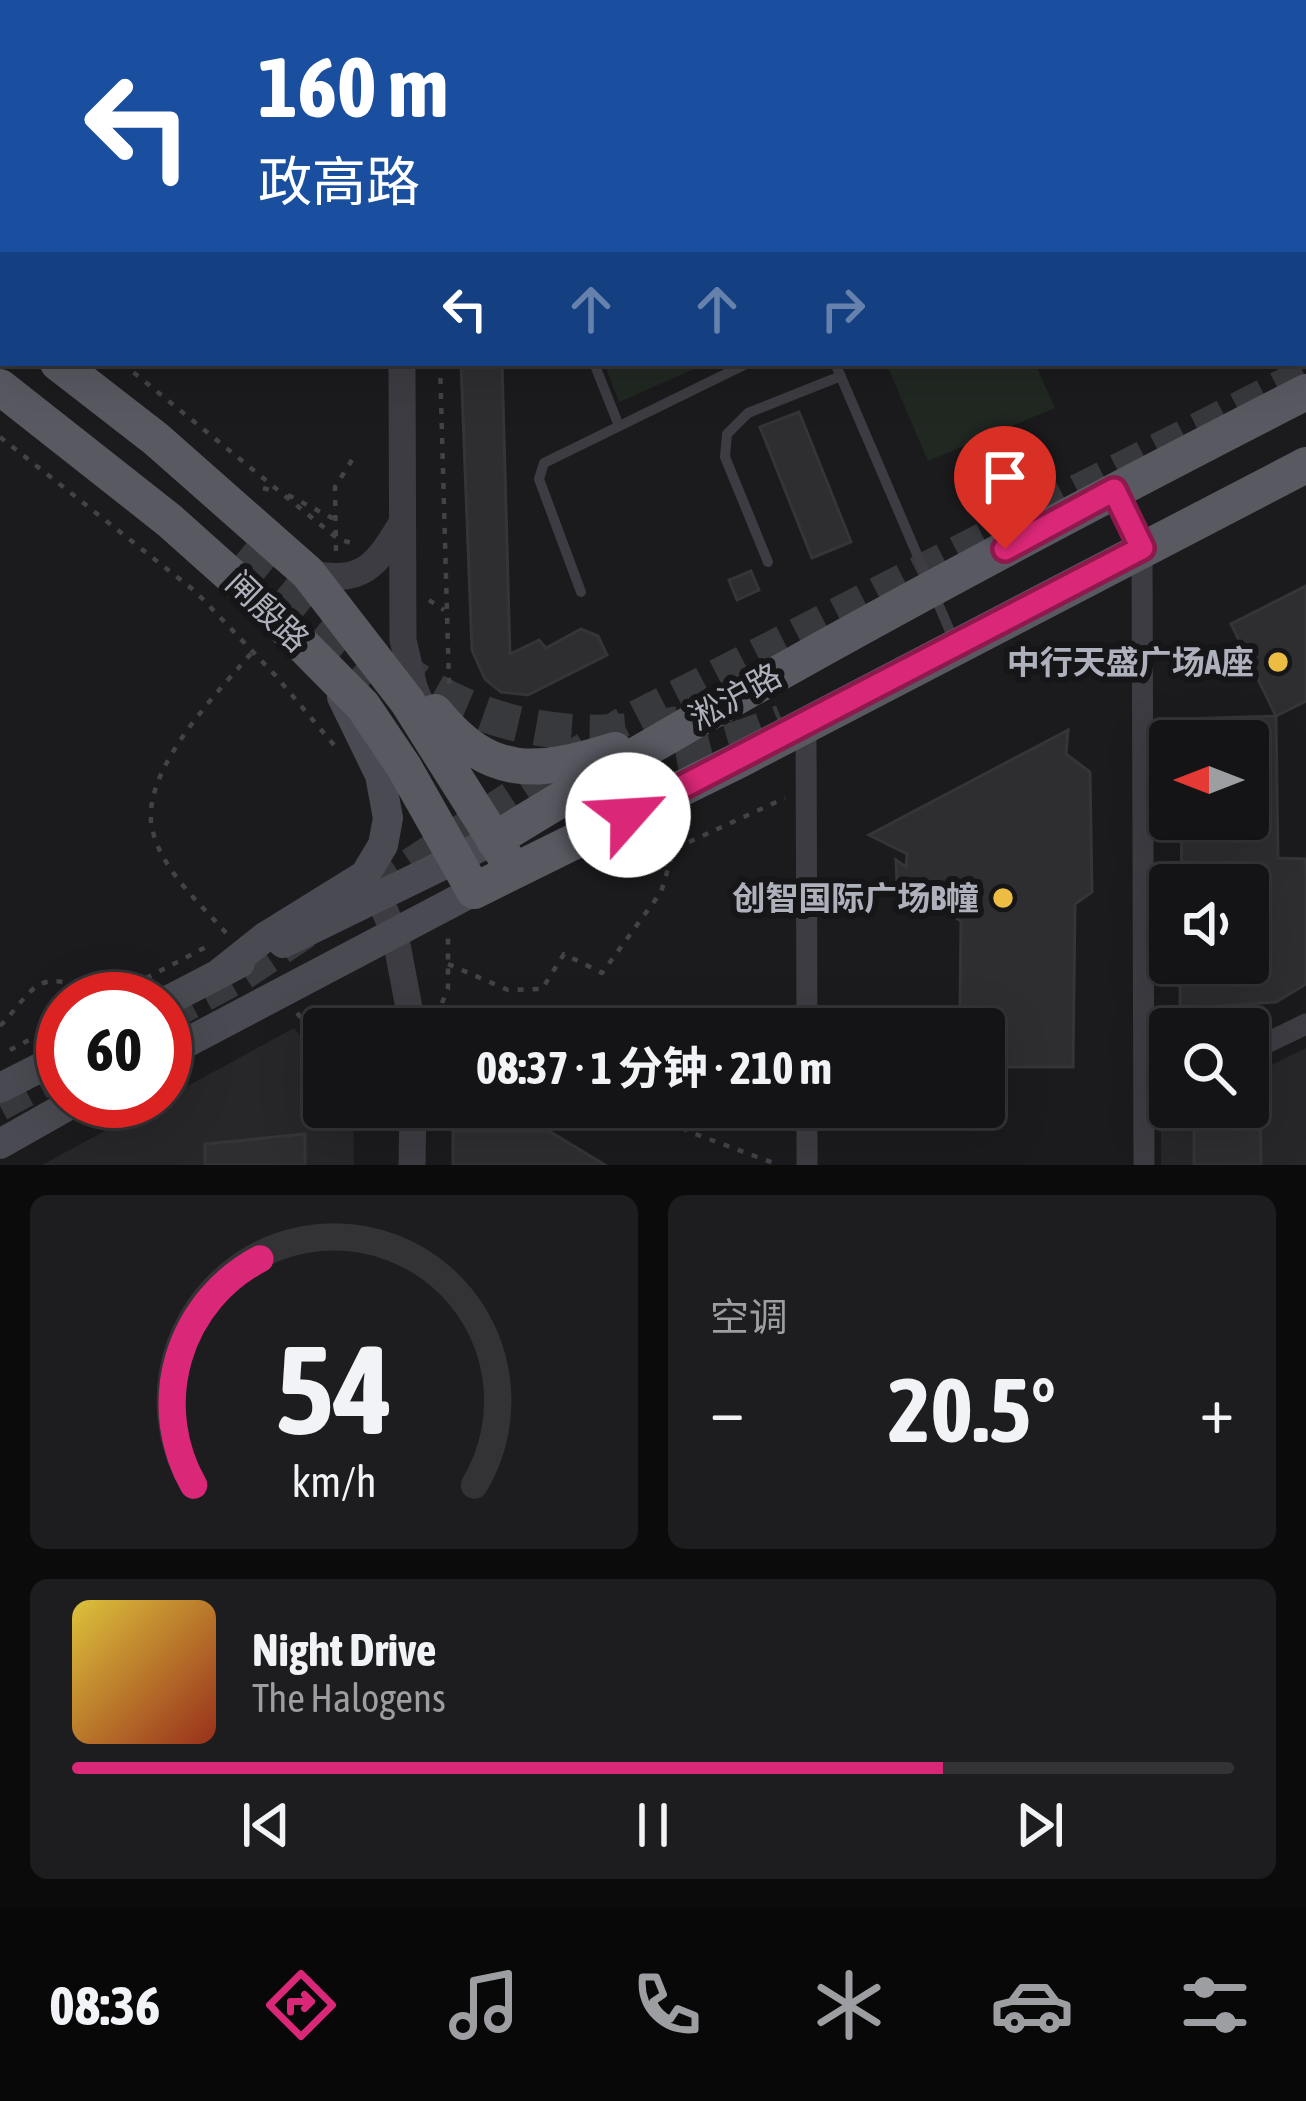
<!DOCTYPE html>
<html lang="zh">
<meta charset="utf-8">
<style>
:root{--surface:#141416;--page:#1d1d1f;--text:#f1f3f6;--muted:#9d9ea1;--line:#333335;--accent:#db2777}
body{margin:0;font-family:"Asap Condensed","Noto Sans SC",sans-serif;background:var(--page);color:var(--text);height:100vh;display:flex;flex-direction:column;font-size:45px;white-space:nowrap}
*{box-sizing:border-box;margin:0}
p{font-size:39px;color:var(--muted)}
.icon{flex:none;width:66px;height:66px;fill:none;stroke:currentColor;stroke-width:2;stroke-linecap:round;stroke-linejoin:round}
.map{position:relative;height:1165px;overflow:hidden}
.sheet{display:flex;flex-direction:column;gap:30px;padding:30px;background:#0b0b0c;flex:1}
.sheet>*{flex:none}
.banner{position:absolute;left:0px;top:0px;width:1308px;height:366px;box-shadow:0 12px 48px #0002,0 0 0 3px var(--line);background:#1a4fa0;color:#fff;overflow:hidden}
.needle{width:78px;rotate:270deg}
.buttons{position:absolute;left:1149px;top:720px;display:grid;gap:24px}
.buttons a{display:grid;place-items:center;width:120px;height:120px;border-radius:12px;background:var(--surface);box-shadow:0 12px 48px #0002,0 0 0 3px var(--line);font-size:60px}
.speed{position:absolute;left:36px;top:972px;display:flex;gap:24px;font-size:60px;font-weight:700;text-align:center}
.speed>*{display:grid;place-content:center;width:156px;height:156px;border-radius:50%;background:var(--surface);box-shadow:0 12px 48px #0002,0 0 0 3px var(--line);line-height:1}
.speed .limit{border:18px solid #d22;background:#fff;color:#111}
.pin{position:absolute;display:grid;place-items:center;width:102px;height:102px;color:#fff;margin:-123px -51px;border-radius:50% 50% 50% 0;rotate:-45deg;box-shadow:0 0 12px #0007}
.pin .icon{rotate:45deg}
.me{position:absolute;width:132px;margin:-66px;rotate:64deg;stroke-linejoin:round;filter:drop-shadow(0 0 9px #0008)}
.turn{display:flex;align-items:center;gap:42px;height:252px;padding:0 60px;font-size:54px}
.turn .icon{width:156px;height:156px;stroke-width:2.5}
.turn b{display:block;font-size:84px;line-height:102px}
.lanes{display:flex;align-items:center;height:114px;padding:0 60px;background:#0003;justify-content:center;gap:60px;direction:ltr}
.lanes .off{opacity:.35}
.big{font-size:90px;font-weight:700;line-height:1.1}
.sheet .widget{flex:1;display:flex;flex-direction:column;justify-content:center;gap:18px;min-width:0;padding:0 42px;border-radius:18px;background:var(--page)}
.sheet .dial{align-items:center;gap:0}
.dial svg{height:312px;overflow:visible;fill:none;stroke:var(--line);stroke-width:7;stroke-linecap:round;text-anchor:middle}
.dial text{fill:var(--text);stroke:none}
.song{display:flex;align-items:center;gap:36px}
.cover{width:144px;height:144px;border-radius:18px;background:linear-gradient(135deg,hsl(50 70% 55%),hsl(10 70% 35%))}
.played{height:12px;border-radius:6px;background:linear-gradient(90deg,var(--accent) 75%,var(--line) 75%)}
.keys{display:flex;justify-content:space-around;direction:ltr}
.heat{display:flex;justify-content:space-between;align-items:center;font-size:66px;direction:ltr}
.sheet .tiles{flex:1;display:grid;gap:30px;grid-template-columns:1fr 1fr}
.widget:last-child{grid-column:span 2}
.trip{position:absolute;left:303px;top:1008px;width:702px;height:120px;border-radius:12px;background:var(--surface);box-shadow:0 12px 48px #0002,0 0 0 3px var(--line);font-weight:700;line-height:120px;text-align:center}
.tab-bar{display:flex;height:192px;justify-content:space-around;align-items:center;background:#080809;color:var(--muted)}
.tab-bar .icon{width:84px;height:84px}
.tab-bar .selected{color:var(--accent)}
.tab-bar b{font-size:54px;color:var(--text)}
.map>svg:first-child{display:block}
</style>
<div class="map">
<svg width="1306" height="1165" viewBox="0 0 1306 1165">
<rect width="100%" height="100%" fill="#1b1b1d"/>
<g fill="#27272a">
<polygon points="294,1028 315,1054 324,1059 324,1107 353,1107 354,1165 42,1165"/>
<polygon points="1306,1048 1306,1165 1161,1165 1161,1118 1184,1107 1248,1107 1248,1076"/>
</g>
<g fill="#212822">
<polygon points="604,363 708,363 619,402"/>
<polygon points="886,363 1035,363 1055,408 928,461"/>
</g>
<g fill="#2e2e31" stroke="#353539" stroke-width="3">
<rect x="25" y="0" width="267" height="3"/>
<polygon points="461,363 502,363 510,654 539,640 546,648 581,629 598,636 607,655 528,695 501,692 485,679 472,650"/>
<polygon points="799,412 851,542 812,558 760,427"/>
<polygon points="751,571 759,590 737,600 729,580"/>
<polygon points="1306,586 1306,701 1276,716 1231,624"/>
<polygon points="1276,716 1278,858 1306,859 1306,984 1276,1002 1180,1009 1180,963 1248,963 1248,885 1181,885 1182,819 1248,819 1248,741 1182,741 1183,719"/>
<polygon points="1068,730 1066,754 1090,772 1092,892 1075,904 1073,1067 984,1067 984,1029 960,1011 961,921 897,882 896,860 906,867 907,854 869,835"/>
<polygon points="1260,1106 1261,1165 1194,1165 1194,1107"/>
<polygon points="453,1131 549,1131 605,1165 453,1165"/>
<polygon points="305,1134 305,1165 205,1165 205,1144"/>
</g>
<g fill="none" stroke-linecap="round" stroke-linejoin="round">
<g stroke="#38393d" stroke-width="30" stroke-dasharray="30 15" stroke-linecap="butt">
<polyline points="373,888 621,723 1306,372"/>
<polyline points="165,1018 241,977 308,932"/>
<polyline points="0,1106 63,1072"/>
</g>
<g stroke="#38393d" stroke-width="36" stroke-dasharray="36 18" stroke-linecap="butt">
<polyline points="235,557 378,674"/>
<path d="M390,661c88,70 190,85 298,61"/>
<path d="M622,760c57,-2 109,-16 161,-38"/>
</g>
<g stroke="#424349" stroke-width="4.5" stroke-dasharray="6 9" stroke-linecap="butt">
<polyline points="438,0 438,3"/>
<polyline points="0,270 3,272"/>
<polyline points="122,363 338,539 355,544"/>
<polyline points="440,363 449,684"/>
<polyline points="0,437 196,592 275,675 334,745"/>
<polyline points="263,488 277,492"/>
<polyline points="288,495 336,520"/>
<polyline points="336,551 335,487 352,460"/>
<polyline points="429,600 444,610"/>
<path d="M226,933c-26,-30 -65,-63 -74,-105 -12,-58 68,-138 103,-179"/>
<polyline points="448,964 508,990 542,989 564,954 602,973 661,892 674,849 785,798"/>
<polyline points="106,999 206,947"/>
<polyline points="297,1013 324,1044"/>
<polyline points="436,1017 448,989 448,935"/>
<path d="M439,1020c38,-7 51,-12 85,9"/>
<path d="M0,1026c34,-35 35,-61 93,-33"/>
<polyline points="10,1050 63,1022"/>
<polyline points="642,1107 690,1132 779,1165"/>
</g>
<g stroke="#3c3c42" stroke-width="10">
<polyline points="533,0 533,3"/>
<polyline points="655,0 655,3"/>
<polyline points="771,0 771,3"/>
<polyline points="1159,3 1159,0"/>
<polyline points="1305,146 1306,146"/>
<polyline points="594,363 619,426"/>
<polyline points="835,363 955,643"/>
<polyline points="768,562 725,457 727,434 748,413 841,376"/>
<polyline points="581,592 539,479 544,463 748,363"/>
</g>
<g stroke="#3c3c42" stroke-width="21">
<polyline points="1115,490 1142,548 1144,1165"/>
<polyline points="806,725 807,1029"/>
<polyline points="1248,1052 1306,1024"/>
<polyline points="1144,1101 1170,1089"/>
<polyline points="807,1107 807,1165"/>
</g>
<g stroke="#3c3c42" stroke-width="27">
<polyline points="402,3 402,0"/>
<polyline points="402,363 403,640 414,687 423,709"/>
<path d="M308,573c55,12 68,-7 94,-50"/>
<polyline points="379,898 395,934 413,1029"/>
<polyline points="412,1165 413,1107"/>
</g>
<g stroke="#4a4b52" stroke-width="30">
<polyline points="283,943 494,840"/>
<polyline points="221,972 265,937 365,875 383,845 388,818 380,775 342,697"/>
<polyline points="165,1002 240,963"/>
<polyline points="165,1054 474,891"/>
<polyline points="0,1088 63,1056"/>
<polyline points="0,1144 76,1101"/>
</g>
<g stroke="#585961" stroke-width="36">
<polyline points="0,318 3,320"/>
<polyline points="58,363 156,439 308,573 407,701 506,858"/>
<polyline points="0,387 170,521 254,596 363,706 404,767 474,891 741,759 1306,465"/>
<path d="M435,712c55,68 102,62 180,38"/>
<path d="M494,840c264,-162 537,-307 812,-448"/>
</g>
</g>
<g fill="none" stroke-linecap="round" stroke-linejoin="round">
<g stroke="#8e194d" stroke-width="30">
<polyline id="route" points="628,815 1142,548 1114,490 1005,549"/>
</g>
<use href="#route" stroke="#db2777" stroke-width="21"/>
</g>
<g fill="#ecbc43" stroke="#161618" stroke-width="4.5">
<circle cx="1278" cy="662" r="12"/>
<circle cx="1003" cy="898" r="12"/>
</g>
<g text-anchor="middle" stroke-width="12" stroke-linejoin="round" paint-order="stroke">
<g font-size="33" fill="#aeb1bc" stroke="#161618">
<text transform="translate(268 611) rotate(44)" y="12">闸殷路</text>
<text transform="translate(735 696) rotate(-29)" y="12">淞沪路</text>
</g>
<g font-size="33" font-weight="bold" fill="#aeb1bc" stroke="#161618" text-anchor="end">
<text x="1254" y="674">中行天盛广场A座</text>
<text x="979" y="910">创智国际广场B幢</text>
</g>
</g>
</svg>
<div class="buttons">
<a><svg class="needle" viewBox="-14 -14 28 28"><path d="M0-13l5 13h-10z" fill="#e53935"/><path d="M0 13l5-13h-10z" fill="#9d9ea1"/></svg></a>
<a><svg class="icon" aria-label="sound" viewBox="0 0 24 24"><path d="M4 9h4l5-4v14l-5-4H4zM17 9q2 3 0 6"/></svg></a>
<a><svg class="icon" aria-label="search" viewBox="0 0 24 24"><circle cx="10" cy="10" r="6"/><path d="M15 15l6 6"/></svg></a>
</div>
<div class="speed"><div class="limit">60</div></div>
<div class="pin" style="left:1005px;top:549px;background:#d93025"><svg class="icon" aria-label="arrive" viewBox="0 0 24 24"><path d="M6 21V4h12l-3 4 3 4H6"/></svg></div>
<svg class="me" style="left:628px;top:815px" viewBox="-20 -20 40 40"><circle r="19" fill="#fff"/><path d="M0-13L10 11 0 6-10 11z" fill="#db2777"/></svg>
<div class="trip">08:37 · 1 分钟 · 210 m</div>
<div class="banner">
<div class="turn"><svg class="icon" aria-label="left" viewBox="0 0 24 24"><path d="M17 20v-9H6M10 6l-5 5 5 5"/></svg><div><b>160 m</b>政高路</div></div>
<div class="lanes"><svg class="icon" aria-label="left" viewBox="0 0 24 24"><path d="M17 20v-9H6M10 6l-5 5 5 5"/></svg><svg class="icon off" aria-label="ahead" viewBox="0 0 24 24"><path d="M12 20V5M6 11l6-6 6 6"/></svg><svg class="icon off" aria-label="ahead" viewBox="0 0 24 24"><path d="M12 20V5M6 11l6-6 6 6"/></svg><svg class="icon off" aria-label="right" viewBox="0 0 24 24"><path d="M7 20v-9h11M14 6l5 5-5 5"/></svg></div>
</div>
</div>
<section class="sheet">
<div class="tiles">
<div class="widget dial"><svg viewBox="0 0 100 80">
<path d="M14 69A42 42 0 1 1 86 69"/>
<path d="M14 69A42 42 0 0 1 31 11" stroke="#db2777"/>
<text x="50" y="56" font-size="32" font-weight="700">54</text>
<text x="50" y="72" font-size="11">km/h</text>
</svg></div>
<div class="widget"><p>空调</p>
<div class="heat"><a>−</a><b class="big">20.5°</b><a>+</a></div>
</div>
<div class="widget">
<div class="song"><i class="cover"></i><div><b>Night Drive</b><p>The Halogens</p></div></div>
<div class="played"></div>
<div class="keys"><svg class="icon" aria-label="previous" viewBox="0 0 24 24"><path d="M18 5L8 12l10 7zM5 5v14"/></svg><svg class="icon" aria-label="pause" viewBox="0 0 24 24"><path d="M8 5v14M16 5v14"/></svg><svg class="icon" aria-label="next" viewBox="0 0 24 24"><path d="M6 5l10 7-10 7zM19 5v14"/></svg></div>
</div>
</div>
</section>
<nav class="tab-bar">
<b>08:36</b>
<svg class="icon selected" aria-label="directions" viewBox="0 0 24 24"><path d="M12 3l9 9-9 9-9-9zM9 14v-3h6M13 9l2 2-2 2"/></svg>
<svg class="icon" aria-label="music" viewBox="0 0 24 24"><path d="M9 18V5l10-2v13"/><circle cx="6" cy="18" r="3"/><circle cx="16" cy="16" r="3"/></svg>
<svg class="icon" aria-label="phone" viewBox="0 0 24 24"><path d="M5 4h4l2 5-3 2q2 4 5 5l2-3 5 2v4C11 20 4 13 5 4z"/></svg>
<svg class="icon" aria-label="climate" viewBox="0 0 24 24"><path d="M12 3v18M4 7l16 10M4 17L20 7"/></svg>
<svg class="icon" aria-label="car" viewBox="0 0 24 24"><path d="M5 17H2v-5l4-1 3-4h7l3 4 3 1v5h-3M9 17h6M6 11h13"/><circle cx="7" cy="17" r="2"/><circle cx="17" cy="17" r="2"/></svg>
<svg class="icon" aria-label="filters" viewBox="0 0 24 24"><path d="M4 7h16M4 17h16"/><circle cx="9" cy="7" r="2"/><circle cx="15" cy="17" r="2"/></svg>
</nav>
